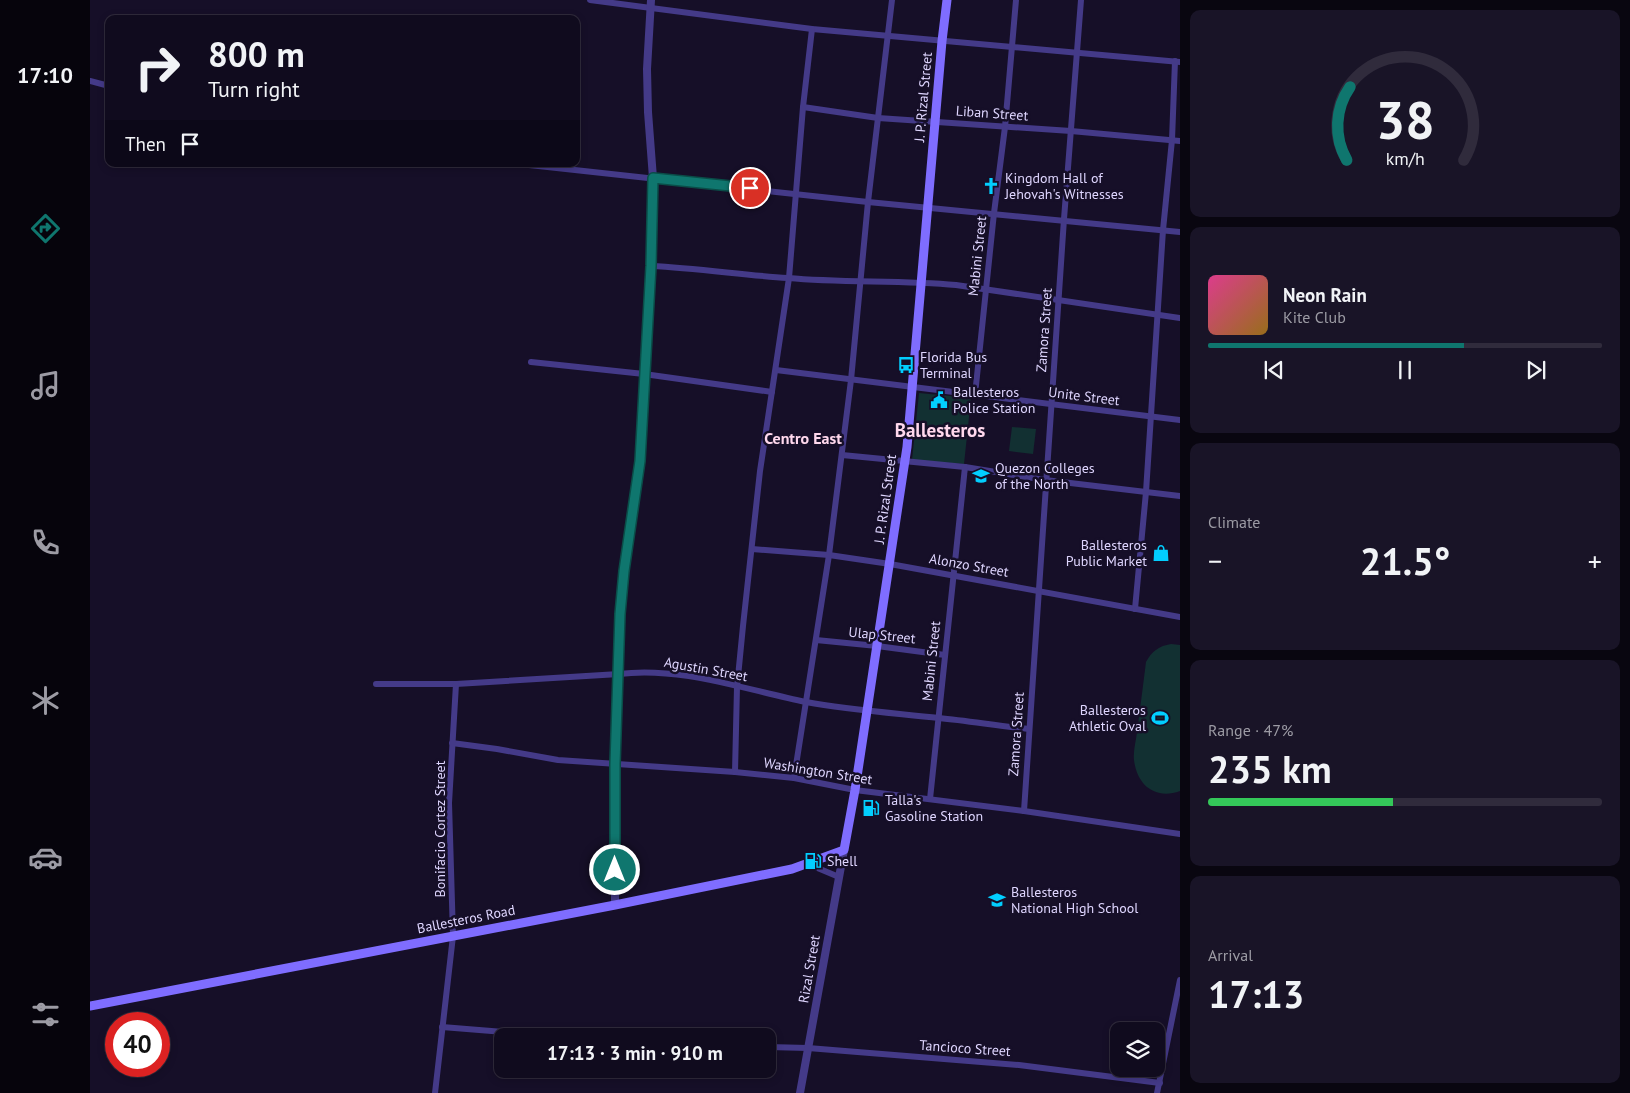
<!DOCTYPE html>
<meta charset="utf-8">
<style>
:root{--surface:#100b1e;--page:#191427;--text:#f1f3f6;--muted:#9c9ba4;--line:#302b3c;--accent:#0f766e}
body{margin:0;font-family:"PT Sans",sans-serif;background:var(--page);color:var(--text);height:100vh;display:flex;flex-direction:column;font-size:19px;white-space:nowrap}
*{box-sizing:border-box;margin:0}
p{font-size:16px;color:var(--muted)}
.icon{flex:none;width:28px;height:28px;fill:none;stroke:currentColor;stroke-width:2;stroke-linecap:round;stroke-linejoin:round}
.map{position:relative;flex:1;overflow:hidden}
.details{display:flex;flex-direction:column;gap:10px;padding:10px;background:#090610;width:450px}
.details>*{flex:none}
.banner{position:absolute;left:15px;top:15px;width:475px;height:152px;border-radius:10px;box-shadow:0 2px 8px #0003,0 0 0 1px var(--line);background:#100b1e;color:var(--text);overflow:hidden}
.buttons{position:absolute;left:1020px;top:1022px;display:grid;gap:10px}
.buttons a{display:grid;place-items:center;width:55px;height:55px;border-radius:10px;background:var(--surface);box-shadow:0 2px 8px #0003,0 0 0 1px var(--line);font-size:25px}
.speed{position:absolute;left:15px;top:1012px;display:flex;gap:10px;font-size:25px;font-weight:700;text-align:center}
.speed>*{display:grid;place-content:center;width:65px;height:65px;border-radius:50%;background:var(--surface);box-shadow:0 2px 8px #0003,0 0 0 1px var(--line);line-height:1}
.speed .limit{border:8px solid #d22;background:#fff;color:#111}
.pin{position:absolute;display:grid;place-items:center;width:42px;height:42px;color:#fff;margin:-21px;border:2px solid #fff;border-radius:50%;box-shadow:0 1px 5px #0007}
.me{position:absolute;width:55px;margin:-28px;rotate:0deg;stroke-linejoin:round;filter:drop-shadow(0 0 4px #0008)}
.turn{display:flex;align-items:center;gap:18px;height:105px;padding:0 20px;font-size:22px}
.turn .icon{width:65px;height:65px;stroke-width:2.5}
.turn b{display:block;font-size:35px;line-height:42px}
.then{display:flex;align-items:center;height:48px;padding:0 20px;background:#0003;gap:10px;font-size:19px}
.big{font-size:38px;font-weight:600;line-height:1.1}
.details .tile{flex:1;display:flex;flex-direction:column;justify-content:center;gap:8px;min-width:0;padding:0 18px;border-radius:10px;background:var(--page)}
.details .dial{align-items:center;gap:0}
.dial svg{height:130px;overflow:visible;fill:none;stroke:var(--line);stroke-width:7;stroke-linecap:round;text-anchor:middle}
.dial text{fill:var(--text);stroke:none}
.song{display:flex;align-items:center;gap:15px}
.cover{width:60px;height:60px;border-radius:8px;background:linear-gradient(135deg,hsl(330 70% 55%),hsl(40 70% 35%))}
.played{height:5px;border-radius:2px;background:linear-gradient(90deg,var(--accent) 65%,var(--line) 65%)}
.keys{display:flex;justify-content:space-around;direction:ltr}
.heat{display:flex;justify-content:space-between;align-items:center;font-size:28px;direction:ltr}
.charge{height:8px;border-radius:4px;background:linear-gradient(90deg,#34c759 47%,var(--line) 0)}
.trip{position:absolute;left:404px;top:1028px;width:282px;height:50px;border-radius:10px;background:var(--surface);box-shadow:0 2px 8px #0003,0 0 0 1px var(--line);font-weight:600;line-height:50px;text-align:center}
main{display:flex;flex:1;min-height:0}
.menu{display:flex;flex-direction:column;width:90px;justify-content:space-around;align-items:center;background:#06040c;color:var(--muted)}
.menu .icon{width:35px;height:35px}
.menu .current{color:var(--accent)}
.menu b{font-size:22px;color:var(--text)}
.map>svg:first-child{display:block}
</style>
<main>
<nav class="menu">
<b>17:10</b>
<svg class="icon current" aria-label="directions" viewBox="0 0 24 24"><path d="M12 3l9 9-9 9-9-9zM9 14v-3h6M13 9l2 2-2 2"/></svg>
<svg class="icon" aria-label="music" viewBox="0 0 24 24"><path d="M9 18V5l10-2v13"/><circle cx="6" cy="18" r="3"/><circle cx="16" cy="16" r="3"/></svg>
<svg class="icon" aria-label="phone" viewBox="0 0 24 24"><path d="M5 4h4l2 5-3 2q2 4 5 5l2-3 5 2v4C11 20 4 13 5 4z"/></svg>
<svg class="icon" aria-label="climate" viewBox="0 0 24 24"><path d="M12 3v18M4 7l16 10M4 17L20 7"/></svg>
<svg class="icon" aria-label="car" viewBox="0 0 24 24"><path d="M5 17H2v-5l4-1 3-4h7l3 4 3 1v5h-3M9 17h6M6 11h13"/><circle cx="7" cy="17" r="2"/><circle cx="17" cy="17" r="2"/></svg>
<svg class="icon" aria-label="filters" viewBox="0 0 24 24"><path d="M4 7h16M4 17h16"/><circle cx="9" cy="7" r="2"/><circle cx="15" cy="17" r="2"/></svg>
</nav>
<div class="map">
<svg width="1090" height="1093" viewBox="0 0 1090 1093">
<rect width="100%" height="100%" fill="#160f28"/>
<g fill="#123032">
<polygon points="829,393 881,398 874,464 822,460"/>
<polygon points="922,427 946,429 943,454 919,451"/>
<path d="M1081,644l9,1v146c-25,9 -43,-6 -46,-31 -1,-9 2,-19 3,-28 3,-23 6,-46 9,-70 6,-11 13,-16 25,-18z"/>
</g>
<g fill="none" stroke-linecap="round" stroke-linejoin="round">
<g stroke="#443a88" stroke-width="6">
<polyline points="500,0 722,29 1090,62"/>
<polyline points="0,81 19,86"/>
<polyline points="713,107 788,118 981,131 1090,141"/>
<polyline points="430,164 778,202 1090,232"/>
<path d="M561,266c46,2 91,9 137,12 56,5 112,2 168,7l224,33"/>
<polyline points="441,362 554,374 682,392"/>
<polyline points="686,370 1090,420"/>
<polyline points="885,395 904,213 915,127 926,0"/>
<polyline points="752,455 875,467 955,480 1090,496"/>
<polyline points="662,549 739,555 800,564 1090,617"/>
<polyline points="1045,609 1056,492 1073,230 1082,140 1085,61"/>
<polyline points="726,640 787,646 855,655"/>
<path d="M286,684h80l163,-10c61,-8 127,16 187,28 44,8 88,11 133,16 30,3 60,8 90,11"/>
<polyline points="362,743 407,749 468,760 645,772 704,778 765,790 934,811 1090,834"/>
<polyline points="645,772 647,687 653,626 670,471 699,278 713,107 722,29"/>
<polyline points="704,778 739,555 761,380 778,202 802,0"/>
<polyline points="840,799 875,467"/>
<polyline points="934,811 974,219 991,0"/>
<polyline points="718,864 749,877"/>
<polyline points="352,1027 463,1036"/>
<polyline points="678,1047 718,1048 929,1065 1070,1083"/>
<polyline points="345,1093 363,936 359,803 366,684"/>
<polyline points="1067,1093 1090,980"/>
</g>
<g stroke="#443a88" stroke-width="8">
<polyline points="525,905 525,764 530,614 534,571 549,478 561,266 563,178 558,112 557,69 561,0"/>
<polyline points="710,1093 754,850"/>
</g>
<polyline stroke="#7f6dff" stroke-width="9" points="0,1006 525,905 702,869 754,850 765,790 817,447 852,41 857,0"/>
</g>
<g fill="none" stroke-linecap="round" stroke-linejoin="round">
<g stroke="#0a4d48" stroke-width="12">
<polyline id="route" points="525,870 525,764 530,614 534,571 550,461 561,266 563,178 660,188"/>
</g>
<use href="#route" stroke="#0f766e" stroke-width="9"/>
</g>
<defs>
<g id="church-bare" transform="scale(1.35)"><path d="M-1.2-6h2.4v3.5h3.3v2.4h-3.3V6h-2.4V-.1h-3.3v-2.4h3.3Z" fill="#02ceff" stroke="#160f28" stroke-width="2.5" paint-order="stroke"/></g>
<g id="bus-bare" transform="scale(1.35)"><path d="M-5-6H5V4H4V6H2V4H-2V6H-4V4H-5ZM-3.5-4V0h7V-4ZM-3.5 1.2v1.5H-2V1.2ZM2 1.2v1.5H3.5V1.2Z" fill="#02ceff" stroke="#160f28" stroke-width="2.5" paint-order="stroke"/></g>
<g id="civic-bare" transform="scale(1.35)"><path d="M-.6-6.5H3V-4.5H.6V-3L4-1V1h2V6H-6V1h2V-1L-.6-3ZM-1.2 2.5V6h2.4V2.5Z" fill="#02ceff" stroke="#160f28" stroke-width="2.5" paint-order="stroke"/></g>
<g id="university-bare" transform="scale(1.35)"><path d="M0-5L7-2L0 1L-7-2ZM-4 1L0 2.5L4 1V4Q0 6-4 4Z" fill="#02ceff" stroke="#160f28" stroke-width="2.5" paint-order="stroke"/></g>
<g id="shop-bare" transform="scale(1.35)"><path d="M-5-2.5h2.3a2.7 3.5 0 0 1 5.4 0H5L5.5 6h-11ZM-1.5-2.5h3a1.5 2.3 0 0 0-3 0Z" fill="#02ceff" stroke="#160f28" stroke-width="2.5" paint-order="stroke"/></g>
<g id="stadium-bare" transform="scale(1.35)"><path d="M0-5a6.5 5 0 1 0 0 10a6.5 5 0 1 0 0-10ZM-3.5-1.8h7v3.6h-7Z" fill="#02ceff" stroke="#160f28" stroke-width="2.5" paint-order="stroke"/></g>
<g id="fuel-bare" transform="scale(1.35)"><path d="M-5.5-6h7V0h2V4h1.3V-2.5L3-4.5l.8-.8L6-3V5H2.5V1h-1V6h-7ZM-4.2-4.7v3.2H.2V-4.7Z" fill="#02ceff" stroke="#160f28" stroke-width="2.5" paint-order="stroke"/></g>
<g id="school-bare" transform="scale(1.35)"><path d="M0-5L7-2L0 1L-7-2ZM-4 1L0 2.5L4 1V4Q0 6-4 4Z" fill="#02ceff" stroke="#160f28" stroke-width="2.5" paint-order="stroke"/></g>
</defs>
<g fill-rule="evenodd">
<use href="#church-bare" x="901" y="186"/>
<use href="#bus-bare" x="816" y="365"/>
<use href="#civic-bare" x="849" y="400"/>
<use href="#university-bare" x="891" y="476"/>
<use href="#shop-bare" x="1071" y="553"/>
<use href="#stadium-bare" x="1070" y="718"/>
<use href="#fuel-bare" x="781" y="808"/>
<use href="#fuel-bare" x="723" y="861"/>
<use href="#school-bare" x="907" y="900"/>
</g>
<g text-anchor="middle" stroke-width="5" stroke-linejoin="round" paint-order="stroke">
<g font-size="14" fill="#dfd6ff" stroke="#160f28">
<text transform="translate(833 97) rotate(-85)" y="5">J. P. Rizal Street</text>
<text transform="translate(902 113) rotate(4)" y="5">Liban Street</text>
<text transform="translate(887 256) rotate(-84)" y="5">Mabini Street</text>
<text transform="translate(954 330) rotate(-86)" y="5">Zamora Street</text>
<text transform="translate(994 396) rotate(7)" y="5">Unite Street</text>
<text transform="translate(795 499) rotate(-82)" y="5">J. P. Rizal Street</text>
<text transform="translate(879 565) rotate(10)" y="5">Alonzo Street</text>
<text transform="translate(792 635) rotate(6)" y="5">Ulap Street</text>
<text transform="translate(841 661) rotate(-84)" y="5">Mabini Street</text>
<text transform="translate(616 669) rotate(10)" y="5">Agustin Street</text>
<text transform="translate(926 734) rotate(-86)" y="5">Zamora Street</text>
<text transform="translate(728 771) rotate(9)" y="5">Washington Street</text>
<text transform="translate(350 829) rotate(-90)" y="5">Bonifacio Cortez Street</text>
<text transform="translate(376 919) rotate(-11)" y="5">Ballesteros Road</text>
<text transform="translate(719 969) rotate(-80)" y="5">Rizal Street</text>
<text transform="translate(875 1048) rotate(4)" y="5">Tancioco Street</text>
</g>
<g font-size="14" fill="#dfd6ff" stroke="#160f28" text-anchor="start">
<text x="915" y="183">Kingdom Hall of<tspan x="915" dy="16">Jehovah's Witnesses</tspan></text>
<text x="830" y="362">Florida Bus<tspan x="830" dy="16">Terminal</tspan></text>
<text x="863" y="397">Ballesteros<tspan x="863" dy="16">Police Station</tspan></text>
<text x="905" y="473">Quezon Colleges<tspan x="905" dy="16">of the North</tspan></text>
<text x="1057" y="550" text-anchor="end">Ballesteros<tspan x="1057" dy="16">Public Market</tspan></text>
<text x="1056" y="715" text-anchor="end">Ballesteros<tspan x="1056" dy="16">Athletic Oval</tspan></text>
<text x="795" y="805">Talla's<tspan x="795" dy="16">Gasoline Station</tspan></text>
<text x="737" y="866">Shell</text>
<text x="921" y="897">Ballesteros<tspan x="921" dy="16">National High School</tspan></text>
</g>
<g font-size="16" font-weight="bold" fill="#ffd8ed" stroke="#160f28">
<text x="713" y="444">Centro East</text>
</g>
<g font-size="19" font-weight="bold" fill="#ffd8ed" stroke="#160f28">
<text x="850" y="437">Ballesteros</text>
</g>
</g>
</svg>
<div class="buttons">
<a><svg class="icon" aria-label="layers" viewBox="0 0 24 24"><path d="M12 4l9 5-9 5-9-5zM3 14l9 5 9-5"/></svg></a>
</div>
<div class="speed"><div class="limit">40</div></div>
<div class="pin" style="left:660px;top:188px;background:#d93025"><svg class="icon" aria-label="arrive" viewBox="0 0 24 24"><path d="M6 21V4h12l-3 4 3 4H6"/></svg></div>
<svg class="me" style="left:525px;top:870px" viewBox="-20 -20 40 40"><circle r="17" fill="#0f766e" stroke="#fff" stroke-width="3"/><path d="M0-11L8 9 0 5-8 9z" fill="#fff"/></svg>
<div class="trip">17:13 · 3 min · 910 m</div>
<div class="banner">
<div class="turn"><svg class="icon" aria-label="right" viewBox="0 0 24 24"><path d="M7 20v-9h11M14 6l5 5-5 5"/></svg><div><b>800 m</b>Turn right</div></div>
<div class="then">Then<svg class="icon" aria-label="arrive" viewBox="0 0 24 24"><path d="M6 21V4h12l-3 4 3 4H6"/></svg></div>
</div>
</div>
<section class="details">
<div class="tile dial"><svg viewBox="0 0 100 80">
<path d="M14 69A42 42 0 1 1 86 69"/>
<path d="M14 69A42 42 0 0 1 16 24" stroke="#0f766e"/>
<text x="50" y="56" font-size="32" font-weight="700">38</text>
<text x="50" y="72" font-size="11">km/h</text>
</svg></div>
<div class="tile">
<div class="song"><i class="cover"></i><div><b>Neon Rain</b><p>Kite Club</p></div></div>
<div class="played"></div>
<div class="keys"><svg class="icon" aria-label="previous" viewBox="0 0 24 24"><path d="M18 5L8 12l10 7zM5 5v14"/></svg><svg class="icon" aria-label="pause" viewBox="0 0 24 24"><path d="M8 5v14M16 5v14"/></svg><svg class="icon" aria-label="next" viewBox="0 0 24 24"><path d="M6 5l10 7-10 7zM19 5v14"/></svg></div>
</div>
<div class="tile"><p>Climate</p>
<div class="heat"><a>−</a><b class="big">21.5°</b><a>+</a></div>
</div>
<div class="tile"><p>Range · 47%</p><b class="big">235 km</b><div class="charge"></div></div>
<div class="tile"><p>Arrival</p><b class="big">17:13</b></div>
</section>
</main>
